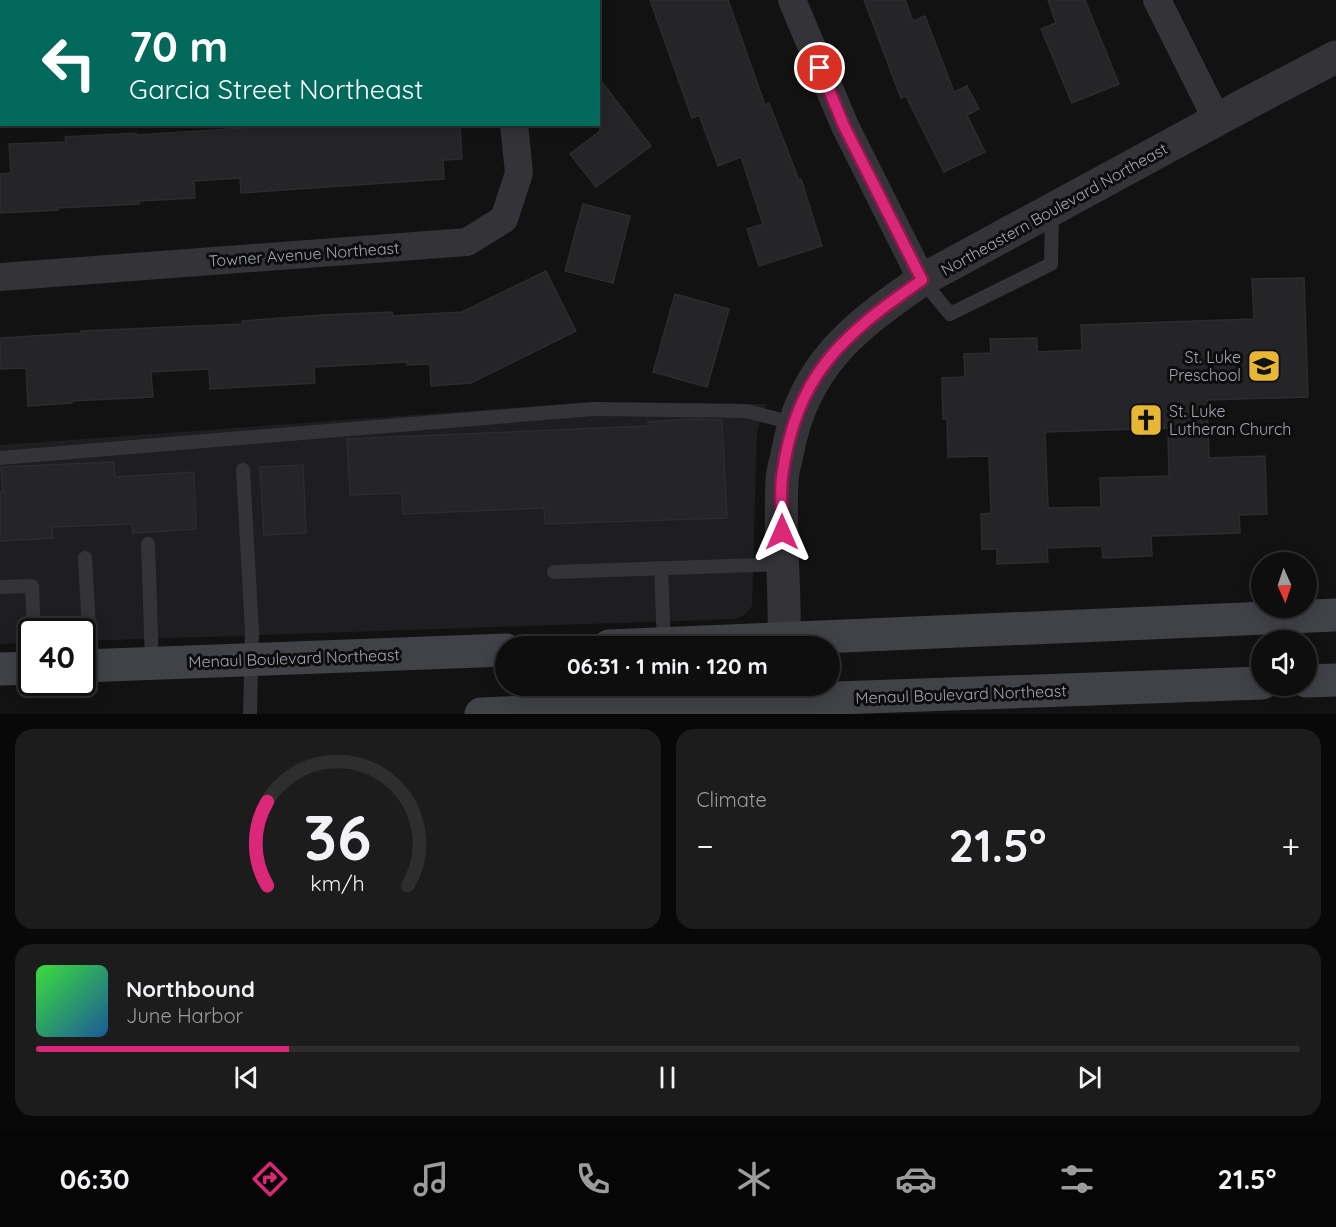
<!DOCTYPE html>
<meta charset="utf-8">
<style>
:root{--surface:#0e0e0e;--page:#1c1c1c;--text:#f1f3f6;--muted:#9b9c9e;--line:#2e2e2e;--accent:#db2777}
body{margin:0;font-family:Quicksand,sans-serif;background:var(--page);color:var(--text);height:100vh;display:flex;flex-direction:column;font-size:22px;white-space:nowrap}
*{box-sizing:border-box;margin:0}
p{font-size:20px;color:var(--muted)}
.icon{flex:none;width:33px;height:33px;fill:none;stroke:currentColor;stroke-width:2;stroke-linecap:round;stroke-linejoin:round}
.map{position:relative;height:714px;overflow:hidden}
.panel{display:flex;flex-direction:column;gap:15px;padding:15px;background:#080808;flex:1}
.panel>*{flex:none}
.top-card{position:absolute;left:0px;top:0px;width:600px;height:126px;box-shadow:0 3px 15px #0003,0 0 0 2px var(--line);background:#00695c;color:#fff;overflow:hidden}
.needle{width:39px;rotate:177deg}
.controls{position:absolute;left:1251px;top:552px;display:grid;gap:12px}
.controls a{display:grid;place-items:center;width:66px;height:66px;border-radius:50%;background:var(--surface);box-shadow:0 3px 15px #0003,0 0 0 2px var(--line);font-size:30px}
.speed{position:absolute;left:18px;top:618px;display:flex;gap:12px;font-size:30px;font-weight:700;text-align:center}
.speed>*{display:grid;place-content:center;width:78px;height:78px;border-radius:50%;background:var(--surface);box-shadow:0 3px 15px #0003,0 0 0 2px var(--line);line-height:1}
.speed .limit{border:3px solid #111;border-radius:9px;background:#fff;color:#111}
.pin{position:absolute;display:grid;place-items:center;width:51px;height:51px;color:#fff;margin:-26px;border:3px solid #fff;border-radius:50%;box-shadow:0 2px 6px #0007}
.me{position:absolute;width:66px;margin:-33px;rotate:0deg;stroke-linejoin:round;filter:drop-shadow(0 0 4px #0008)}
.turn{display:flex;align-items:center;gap:21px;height:126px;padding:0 30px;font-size:27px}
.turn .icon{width:78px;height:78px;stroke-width:2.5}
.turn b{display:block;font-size:42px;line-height:51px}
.big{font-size:45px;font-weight:700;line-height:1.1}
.panel .card{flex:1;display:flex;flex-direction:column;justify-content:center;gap:9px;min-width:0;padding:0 21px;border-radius:18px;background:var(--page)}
.panel .dial{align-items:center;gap:0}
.dial svg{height:156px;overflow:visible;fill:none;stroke:var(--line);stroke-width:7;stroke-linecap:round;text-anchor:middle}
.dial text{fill:var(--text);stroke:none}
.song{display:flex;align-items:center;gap:18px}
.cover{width:72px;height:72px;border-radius:9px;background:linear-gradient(135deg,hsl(120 70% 55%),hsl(210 70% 35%))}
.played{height:6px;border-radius:3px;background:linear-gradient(90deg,var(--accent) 20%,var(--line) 20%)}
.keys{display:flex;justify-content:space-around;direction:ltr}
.heat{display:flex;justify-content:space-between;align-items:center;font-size:33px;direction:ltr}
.panel .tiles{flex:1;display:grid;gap:15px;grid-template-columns:1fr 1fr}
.card:last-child{grid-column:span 2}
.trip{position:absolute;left:495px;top:636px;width:345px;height:60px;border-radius:30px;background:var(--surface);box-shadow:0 3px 15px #0003,0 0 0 2px var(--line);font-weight:700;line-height:60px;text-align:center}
.dock{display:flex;height:96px;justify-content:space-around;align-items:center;background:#060606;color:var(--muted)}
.dock .icon{width:42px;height:42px}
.dock .active{color:var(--accent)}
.dock b{font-size:27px;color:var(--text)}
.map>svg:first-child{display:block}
</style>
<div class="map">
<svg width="1336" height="714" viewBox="0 0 1336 714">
<rect width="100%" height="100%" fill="#121213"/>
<polygon fill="#1e1e20" points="592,402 766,404 757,432 752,606 745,615 735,619 83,641 82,632 32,632 31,643 0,644 0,445"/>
<g fill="#252527" stroke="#2c2c2f" stroke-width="1.5" fill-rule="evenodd">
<polygon points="650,0 728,0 765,105 769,103 799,180 801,179 822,246 759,266 747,229 763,224 741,157 718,166 699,115 692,118"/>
<polygon points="864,0 905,0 913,21 925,16 954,92 967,86 979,109 967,115 985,152 944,172 906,96 901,98"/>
<polygon points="1048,0 1085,0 1119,84 1072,103 1041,29 1056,23"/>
<polygon points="598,77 651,146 596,187 570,154 600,131"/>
<polygon points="309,124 460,124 462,159 443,160 444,179 241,193 240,178 194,181 195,198 139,201 139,204 58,208 58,210 0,213 0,174 11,173 9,144 66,142 65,137 136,133 136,135"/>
<polygon points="583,204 630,216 613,283 565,271"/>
<polygon points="546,271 576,331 471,383 431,386 430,364 407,365 407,362 314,367 315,383 210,389 209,369 151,372 153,397 72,401 72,403 28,406 26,368 1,369 0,338 81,333 81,331 242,324 242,321 323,315 392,312 393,316 462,312"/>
<path d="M1304,278l4,119 -101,3 2,58 56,-2 2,58 -28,1 1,18 -89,3 1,20 -49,2 -1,-12 -55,2 1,14 -51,2v-15h-15l-1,-35 10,-1 -2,-57 -41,1 -1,-38h-4l-1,-41 23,-1 -1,-23 27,-1 -1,-14 47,-1v14l45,-2 -1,-25 173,-6 -2,-40zM1168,428l1,48 -69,2 1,29 -53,1 -3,-76z"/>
<polygon points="675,294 729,309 707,387 653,372"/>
<polygon points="691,419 722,420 727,518 545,524 544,508 403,514 402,493 350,495 347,439 648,426 648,422"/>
<polygon points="114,462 115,477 194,472 196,529 133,533 132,524 52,527 53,538 0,541 0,492 3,492 1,467"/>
<polygon points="303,465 306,533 264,535 260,467"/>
</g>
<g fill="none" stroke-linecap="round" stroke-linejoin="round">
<g stroke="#333338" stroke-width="14">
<polyline points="922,280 950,314 1051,264 1052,211"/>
<polyline points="0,458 593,409 746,411 793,423"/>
<polyline points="243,470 252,632 250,714"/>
<polyline points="148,544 152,663"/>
<polyline points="85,558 91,666"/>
<polyline points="661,568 664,644"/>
<polyline points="554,572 782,564"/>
<polyline points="0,587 32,586 34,632"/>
</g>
<g stroke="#333338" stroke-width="28">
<polyline points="504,0 504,2"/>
<polyline points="792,0 845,126 922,280"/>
<polyline points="1157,0 1217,120"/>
<polyline points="0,277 467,242 504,219 519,173 514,124"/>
</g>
<path stroke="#333338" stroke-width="33" d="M784,646c2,-54 -5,-109 -2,-164 0,-11 4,-21 6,-32 16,-85 66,-123 134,-170l324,-176 90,-47"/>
<g stroke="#414248" stroke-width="33">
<polyline points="609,646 1336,615"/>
<polyline points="82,666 506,650"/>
<polyline points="0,669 32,668"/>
<polyline points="1306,681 1336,680"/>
<polyline points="481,714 781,700 1262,683"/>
</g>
</g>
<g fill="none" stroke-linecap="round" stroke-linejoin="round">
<g stroke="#8e194d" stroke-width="15">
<path id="route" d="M782,532c0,-18 -2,-37 0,-55 14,-102 59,-141 140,-197l-78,-154 -24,-58"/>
</g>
<use href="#route" stroke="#db2777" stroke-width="10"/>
</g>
<defs>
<g id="school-square" transform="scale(1.725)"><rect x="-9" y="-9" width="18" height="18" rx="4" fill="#e8b635" stroke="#0d0d0e"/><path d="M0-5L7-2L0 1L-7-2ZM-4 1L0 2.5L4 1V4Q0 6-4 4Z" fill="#111"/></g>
<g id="church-square" transform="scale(1.725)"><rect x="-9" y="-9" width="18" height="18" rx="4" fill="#e8b635" stroke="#0d0d0e"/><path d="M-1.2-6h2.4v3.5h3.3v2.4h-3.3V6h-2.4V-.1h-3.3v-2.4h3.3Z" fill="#111"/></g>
</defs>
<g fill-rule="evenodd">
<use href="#school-square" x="1264" y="366"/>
<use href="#church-square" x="1146" y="420"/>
</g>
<g text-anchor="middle" stroke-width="6" stroke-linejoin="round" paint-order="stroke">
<g font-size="16" fill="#a4a7b3" stroke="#0d0d0e">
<text transform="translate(1054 209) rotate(-29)" y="6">Northeastern Boulevard Northeast</text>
<text transform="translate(304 254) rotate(-4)" y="6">Towner Avenue Northeast</text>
<text transform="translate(294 658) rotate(-2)" y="6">Menaul Boulevard Northeast</text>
<text transform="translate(961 694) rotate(-2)" y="6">Menaul Boulevard Northeast</text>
</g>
<g font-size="16" fill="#a4a7b3" stroke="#0d0d0e" text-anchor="end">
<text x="1241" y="363">St. Luke<tspan x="1241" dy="18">Preschool</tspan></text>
<text x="1169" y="417" text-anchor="start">St. Luke<tspan x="1169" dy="18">Lutheran Church</tspan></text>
</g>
</g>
</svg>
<div class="controls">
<a><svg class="needle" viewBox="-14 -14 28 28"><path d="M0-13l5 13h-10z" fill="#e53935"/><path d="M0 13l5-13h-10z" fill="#9b9c9e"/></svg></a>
<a><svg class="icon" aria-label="sound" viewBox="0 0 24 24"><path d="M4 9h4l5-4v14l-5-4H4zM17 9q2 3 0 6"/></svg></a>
</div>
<div class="speed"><div class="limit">40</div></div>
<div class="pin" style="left:820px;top:68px;background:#d93025"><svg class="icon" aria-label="arrive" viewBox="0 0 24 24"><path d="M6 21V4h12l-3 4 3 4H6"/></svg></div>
<svg class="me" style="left:782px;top:532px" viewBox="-20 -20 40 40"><path d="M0-17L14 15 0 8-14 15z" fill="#db2777" stroke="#fff" stroke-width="4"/></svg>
<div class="trip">06:31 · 1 min · 120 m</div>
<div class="top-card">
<div class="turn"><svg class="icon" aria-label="left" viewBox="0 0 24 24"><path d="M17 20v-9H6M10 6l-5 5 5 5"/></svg><div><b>70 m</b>Garcia Street Northeast</div></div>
</div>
</div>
<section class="panel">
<div class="tiles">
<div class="card dial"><svg viewBox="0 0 100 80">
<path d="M14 69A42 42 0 1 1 86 69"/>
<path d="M14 69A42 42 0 0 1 14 26" stroke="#db2777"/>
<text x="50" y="56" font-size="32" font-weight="700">36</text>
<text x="50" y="72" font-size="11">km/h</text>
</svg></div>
<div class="card"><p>Climate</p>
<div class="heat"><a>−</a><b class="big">21.5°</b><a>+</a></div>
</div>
<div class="card">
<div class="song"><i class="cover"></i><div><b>Northbound</b><p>June Harbor</p></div></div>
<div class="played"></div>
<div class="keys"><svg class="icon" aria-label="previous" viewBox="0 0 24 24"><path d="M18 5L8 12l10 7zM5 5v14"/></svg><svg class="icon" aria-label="pause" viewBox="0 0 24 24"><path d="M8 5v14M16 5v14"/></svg><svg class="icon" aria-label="next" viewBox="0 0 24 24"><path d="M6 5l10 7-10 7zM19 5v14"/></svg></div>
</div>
</div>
</section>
<nav class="dock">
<b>06:30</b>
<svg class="icon active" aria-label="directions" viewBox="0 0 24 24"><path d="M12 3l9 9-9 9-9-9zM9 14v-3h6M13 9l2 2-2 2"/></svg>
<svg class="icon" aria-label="music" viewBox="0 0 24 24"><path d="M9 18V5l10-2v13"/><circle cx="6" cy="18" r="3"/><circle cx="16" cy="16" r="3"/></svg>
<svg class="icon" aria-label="phone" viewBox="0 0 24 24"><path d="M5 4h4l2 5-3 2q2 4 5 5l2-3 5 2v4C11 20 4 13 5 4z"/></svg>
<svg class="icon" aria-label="climate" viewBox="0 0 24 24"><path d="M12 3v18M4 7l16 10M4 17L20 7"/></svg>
<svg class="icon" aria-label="car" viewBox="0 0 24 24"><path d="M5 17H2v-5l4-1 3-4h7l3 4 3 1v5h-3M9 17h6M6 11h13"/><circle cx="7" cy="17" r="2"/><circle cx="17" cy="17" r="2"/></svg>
<svg class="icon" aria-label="filters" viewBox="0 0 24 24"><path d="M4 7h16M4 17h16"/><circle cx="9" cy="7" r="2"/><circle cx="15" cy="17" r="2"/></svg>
<b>21.5°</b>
</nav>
